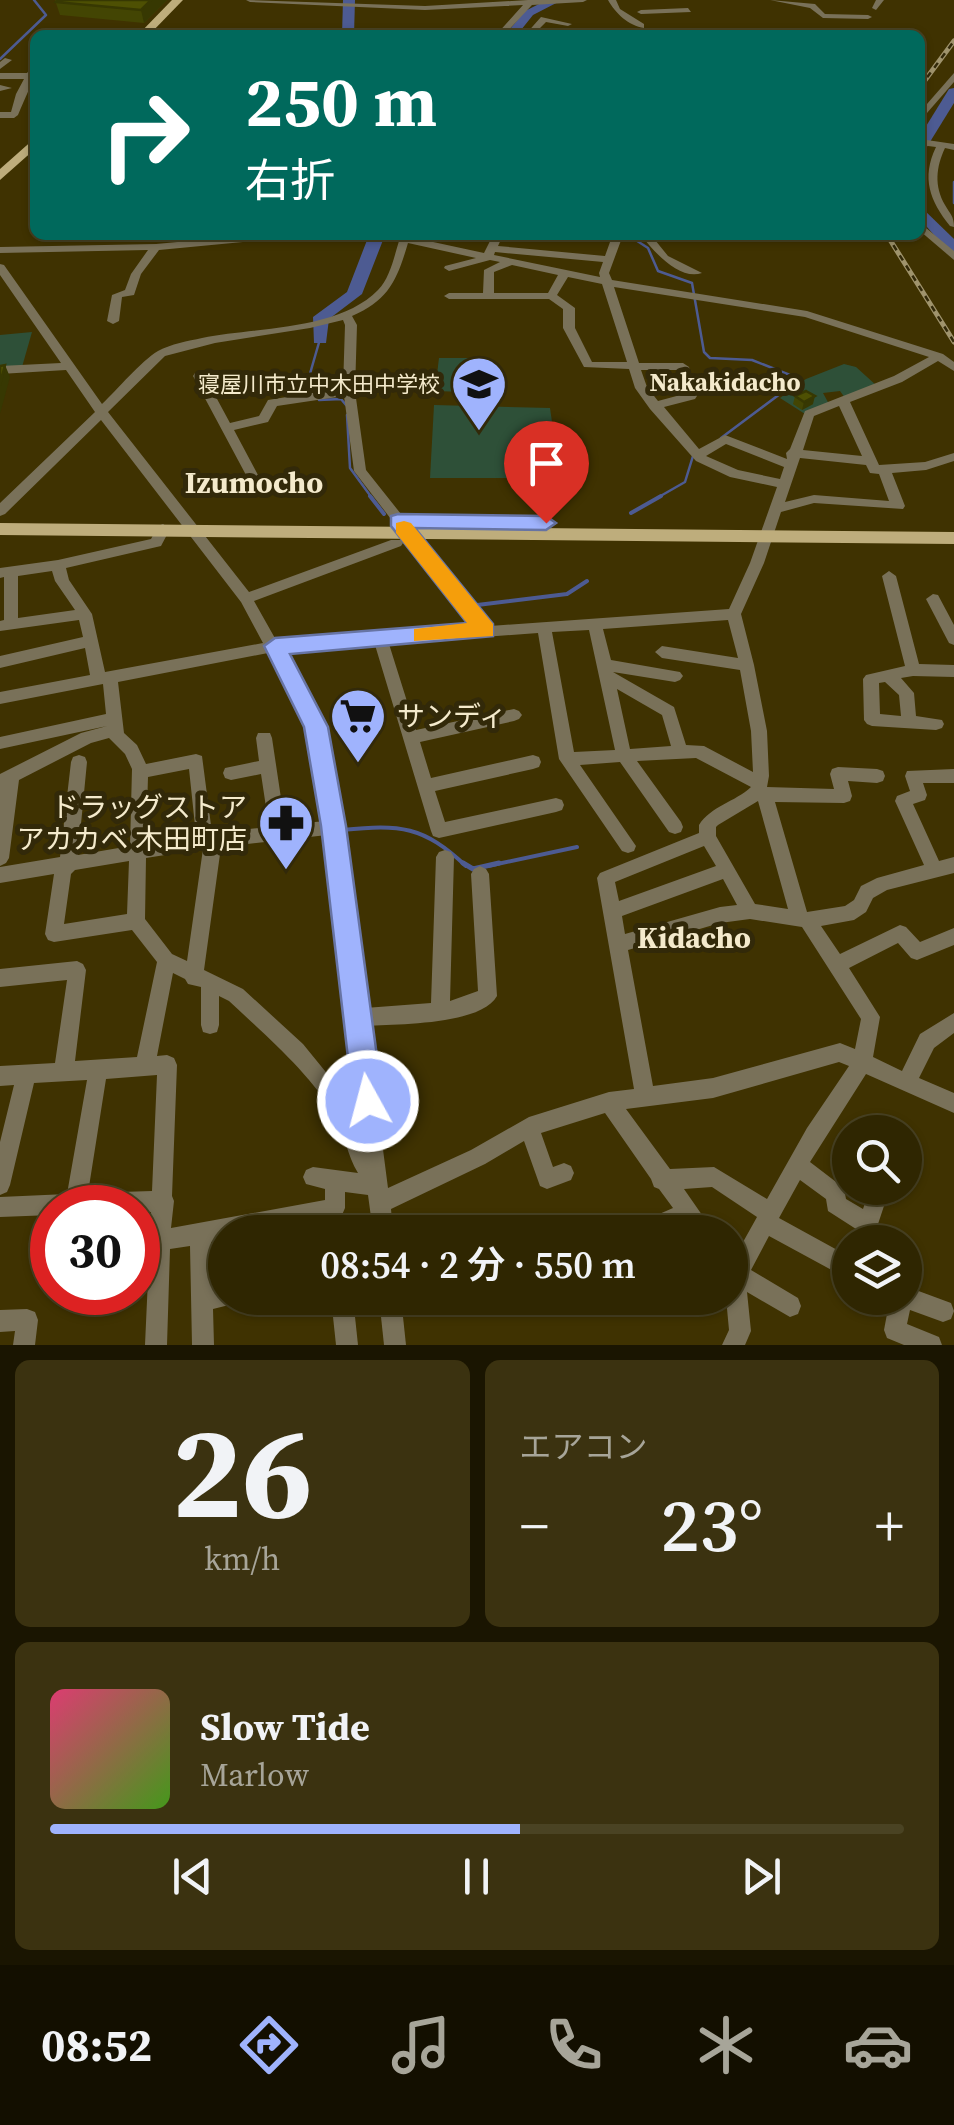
<!DOCTYPE html>
<html lang="ja">
<meta charset="utf-8">
<style>
:root{--surface:#2f2601;--page:#3b3210;--text:#f1f3f6;--muted:#a7a599;--line:#4a4323;--accent:#9fb3fd}
body{margin:0;font-family:"Source Serif 4","Noto Sans JP",serif;background:var(--page);color:var(--text);height:100vh;display:flex;flex-direction:column;font-size:38px;white-space:nowrap}
*{box-sizing:border-box;margin:0}
p{font-size:32px;color:var(--muted)}
.icon{flex:none;width:55px;height:55px;fill:none;stroke:currentColor;stroke-width:2;stroke-linecap:round;stroke-linejoin:round}
.map{position:relative;height:1345px;overflow:hidden}
.side{display:flex;flex-direction:column;gap:15px;padding:15px;background:#1a1501;flex:1}
.side>*{flex:none}
.top-card{position:absolute;left:30px;top:30px;width:895px;height:210px;border-radius:15px;box-shadow:0 2px 8px #0004,0 0 0 2px var(--line);background:#00695c;color:#fff;overflow:hidden}
.buttons{position:absolute;left:832px;top:1115px;display:grid;gap:20px}
.buttons a{display:grid;place-items:center;width:90px;height:90px;border-radius:50%;background:var(--surface);box-shadow:0 2px 8px #0004,0 0 0 2px var(--line);font-size:50px}
.speed{position:absolute;left:30px;top:1185px;display:flex;gap:20px;font-size:50px;font-weight:700;text-align:center}
.speed>*{display:grid;place-content:center;width:130px;height:130px;border-radius:50%;background:var(--surface);box-shadow:0 2px 8px #0004,0 0 0 2px var(--line);line-height:1}
.speed .limit{border:15px solid #d22;background:#fff;color:#111}
.pin{position:absolute;display:grid;place-items:center;width:85px;height:85px;color:#fff;margin:-102px -42px;border-radius:50% 50% 50% 0;rotate:-45deg;box-shadow:0 0 10px #0007}
.pin .icon{rotate:45deg}
.me{position:absolute;width:110px;margin:-55px;rotate:353deg;stroke-linejoin:round;filter:drop-shadow(0 0 8px #0008)}
.turn{display:flex;align-items:center;gap:35px;height:210px;padding:0 50px;font-size:45px}
.turn .icon{width:130px;height:130px;stroke-width:2.5}
.turn b{display:block;font-size:70px;line-height:85px}
.big{font-size:75px;font-weight:600;line-height:1.1}
.side .widget{flex:1;display:flex;flex-direction:column;justify-content:center;gap:15px;min-width:0;padding:0 35px;border-radius:15px;background:var(--page)}
.side .dial{align-items:center;gap:0}
.dial b{font-size:130px;line-height:1}
.song{display:flex;align-items:center;gap:30px}
.cover{width:120px;height:120px;border-radius:15px;background:linear-gradient(135deg,hsl(340 70% 55%),hsl(100 70% 35%))}
.played{height:10px;border-radius:5px;background:linear-gradient(90deg,var(--accent) 55%,var(--line) 55%)}
.keys{display:flex;justify-content:space-around;direction:ltr}
.heat{display:flex;justify-content:space-between;align-items:center;font-size:55px;direction:ltr}
.side .tiles{flex:1;display:grid;gap:15px;grid-template-columns:1fr 1fr}
.widget:last-child{grid-column:span 2}
.trip{position:absolute;left:208px;top:1215px;width:540px;height:100px;border-radius:50px;background:var(--surface);box-shadow:0 2px 8px #0004,0 0 0 2px var(--line);font-weight:600;line-height:100px;text-align:center}
.dock{display:flex;height:160px;justify-content:space-around;align-items:center;background:#130f00;color:var(--muted)}
.dock .icon{width:70px;height:70px}
.dock .current{color:var(--accent)}
.dock b{font-size:45px;color:var(--text)}
.map>svg:first-child{display:block}
</style>
<div class="map">
<svg width="954" height="1345" viewBox="0 0 954 1345">
<rect width="100%" height="100%" fill="#3f3201"/>
<g fill="#2e5038">
<polygon points="32,332 22,367 0,368 0,335"/>
<polygon points="439,358 468,358 465,392 435,391"/>
<polygon points="844,364 856,367 877,386 845,398 840,391 823,393 829,404 805,414 780,398 806,379"/>
<polygon points="434,405 550,408 560,478 430,478"/>
</g>
<g fill="none" stroke-linecap="round" stroke-linejoin="round">
<g stroke="#4d5b92" stroke-width="2.5">
<polyline points="0,59 46,15 34,0"/>
<polyline points="954,182 954,203"/>
<polyline points="628,235 648,248 658,271 692,283 704,352 710,358 752,360 800,379 721,438"/>
<polyline points="305,391 320,339"/>
<polyline points="319,400 341,399 346,405"/>
<polyline points="347,415 350,468 372,498"/>
<polyline points="657,498 685,482 693,456"/>
</g>
<g stroke="#4d5b92" stroke-width="4">
<polyline points="370,496 384,514"/>
<polyline points="631,513 661,496"/>
<polyline points="409,545 460,606"/>
<polyline points="469,606 567,594 587,581"/>
<path d="M342,830c59,-6 81,-4 124,36"/>
<polyline points="488,866 577,847"/>
</g>
<polyline stroke="#4d5b92" stroke-width="5" points="463,863 473,869 499,863"/>
<g fill="#4d5b92" fill-rule="evenodd">
<polygon points="343,0 355,0 354,35 342,35"/>
<polygon points="547,0 562,0 533,15 517,35 505,35 525,11"/>
<polygon points="954,88 954,103 925,150 920,151 920,136 949,89"/>
<polygon points="920,206 954,239 954,253 948,251 920,219"/>
<polygon points="369,235 385,235 362,294 329,319 326,343 314,343 313,317 347,292"/>
</g>
<g fill="#797159" fill-rule="evenodd">
<polygon points="246,0 425,6 528,0 587,0 583,2 532,5 504,35 496,35 523,5 425,10 250,2"/>
<path d="M608,0h8l4,9 24,15v4c-15,-2 -29,-15 -36,-28z"/>
<polygon points="770,0 815,4 825,14 868,15 872,17 868,19 823,18 810,8"/>
<polygon points="876,0 884,0 876,10 872,8"/>
<polygon points="688,8 691,12 641,14 637,12 641,10"/>
<polygon points="541,17 572,24 568,26 546,22 533,35 525,35"/>
<polygon points="5,58 12,60 0,69 0,62"/>
<path d="M35,64c0,17 -11,35 -17,51l-4,3h-14v-6h11l5,-18 8,-15h-24v-6h27z"/>
<polygon points="954,73 954,82 920,121 920,112"/>
<polygon points="0,85 12,88 0,91"/>
<path d="M920,139l34,5v6l-9,-2c-9,19 -11,38 0,57 5,9 9,11 9,22l-4,-1c-20,-25 -29,-48 -14,-79l-16,-2z"/>
<polygon points="920,223 954,251 954,260 920,231"/>
<polygon points="253,235 291,235 286,238 159,250 141,274 134,295 122,297 119,321 113,324 107,321 112,295 125,290 131,274 148,250 0,253 0,247 156,244"/>
<path d="M380,235h31l-1,2 74,16 9,-18h10l-5,11 107,10 5,-14 -27,-7h40l-14,38 3,7 195,31 136,43 11,8v9l-16,-10 -36,21 -52,20 29,63 46,-3 29,-9v8l-28,9 -34,3 13,33 -2,3 -89,-6 -33,9 -17,51 -23,51 13,51 13,66 2,45 -2,11 67,2 -4,-15 2,-5 6,-2 39,2 6,2 2,5 -2,5 -6,2 -29,-2 4,15 -2,5 -6,2 -69,-1 32,110 38,-6 9,-6 7,-14 16,-8 47,-13 -29,-64 2,-5 13,-5 -5,-15 2,-5 47,-2v14h-31l4,12 -2,5 -12,4 26,57 15,-4v16l-67,17 -14,8 -7,14 -12,8 -33,6 19,28 60,-29 6,2 14,15 34,-14v17l-37,15 -6,-2 -13,-15 -49,25 31,49 -7,40 29,14 18,-37 34,-21v20l-20,15 -15,30 35,15v20l-88,-39 -56,88 34,26 2,11 17,10 7,-21h20l-18,54h-20l4,-13 -28,-18 -2,-12 -26,-19 -21,38 71,39v23l-81,-44 -18,34 47,28 3,8 -3,8 -8,3 -43,-25 4,39 -6,14h-23l7,-15 -3,-32h4v-38h3l24,-43 -45,-30 -28,2 25,36 3,7h-22l-6,-7 -19,7h-34l3,-7 39,-17 -14,-19 -5,-2 -3,-8 -46,-66 -64,20 12,34 11,-4 7,3 3,7 -3,7 -24,9 -7,-3 -16,-45 -39,23 -94,45 2,23h-20l-5,-37 -23,-3v16l-3,7 -7,3 -75,14h-35v7l-14,3 1,45 13,-2v13h10l-2,6 -20,5 1,36h-22l-2,-99 -20,3 -3,96h-22l6,-133h-13v-4h-86v7l-52,2v-20l67,-3 20,-114 -53,3 -24,102 -3,7 -7,3v-53l14,-57 -14,1v-20l55,-3 12,-83 -67,7v-18l77,-8 6,3 3,6 -11,91 62,-4 20,-95 -25,-32 -78,12 -6,-2 -3,-6 9,-60 -54,9v-16l60,-10 11,-95 2,-5 6,-2 6,2 2,5 -9,93 52,-9 2,-77 -7,-15 -16,-16 -18,5 -72,37 -10,78 -3,5 -6,3v-92l81,-41 26,-7 -107,23v-12l106,-23 -3,-30 -103,20v-12l90,-17 -5,-27 -85,20v-12l83,-19 -4,-17 -79,11v-10l4,-1v-43l-4,1v-10l58,-8 93,-21 7,-13 5,-2 7,5 -9,17 -95,22 3,12 23,34 13,58 158,-29 -22,-41 -140,-182 -96,94 -5,2v-13l95,-91 -29,-42 -66,4v-8l61,-3 -61,-88v-11l4,1 98,139c15,-14 39,-43 56,-53 13,-7 30,-10 44,-13 53,-11 136,-7 176,-48 12,-12 16,-33 21,-49zM408,243l68,15 -31,8 -1,2 5,3 41,-11 10,2 -16,8 -1,23h-34l-5,3 5,3h100l14,10v19l21,39 45,2 6,19 15,21 46,52 34,16 47,10 -27,76 -21,46 -239,17 -124,-156 -11,-79 2,-66 -5,-9c37,-16 45,-36 56,-73zM495,252l108,10 -4,11 1,4 -106,-22zM512,265l46,10 -10,18h-54v-21zM568,277l34,7 25,78h-35l-17,-34v-20l-18,-13zM614,287l191,30 124,40 -35,19 -89,35 -15,38 -4,4 1,6 -62,-24 -26,14 -35,-42 31,-8 2,-3 -8,-29 -6,-4h-44zM343,320l2,5 -2,63 -75,12 -9,16 -29,7 -27,-50h-8l-2,3 53,99 6,4 6,-4 -24,-45 34,-8 9,-16 67,-10 10,75 120,156 -198,13 -22,-39 147,-55 2,-3 -2,-3h-10l-142,52 -141,-180 57,-56 50,-13 95,-15zM641,370h37l6,24 -26,7 -11,-14zM839,406l23,50 -59,-6 11,-34zM726,444l58,23 -4,12 -42,-9 -32,-14zM800,458l66,7 4,8 9,1 10,27 -75,-6 -29,7zM52,571l3,10 20,29 -57,8v-42zM728,620l10,38 -76,-12 -7,6 7,6 78,12 11,61 2,41 -49,-26 -18,-1 -12,-38 -61,-35 62,10 5,-2 3,-4 -3,-4 -69,-12 -8,-31zM589,630l26,120 -41,2 -22,-120zM538,633l21,126 63,92 6,2 6,-2 2,-5 -56,-81 40,-3 49,70 6,2 6,-2 2,-5 -2,-5 -44,-61 59,-3 55,29c-16,15 -40,19 -52,38v8l-99,40 -3,5 37,211 -25,3 -80,25 -58,33 -83,38 -21,-162c31,-2 114,-1 130,-30l-8,-122 -3,-5 -6,-3 -6,3 -3,5 7,117 -28,10 4,-144 -3,-5 -6,-2 -6,2 -3,5 -5,146 -66,5 -23,-181 -18,-100 -42,-76 93,-6 56,186 2,5 6,2 117,-26 6,-2 2,-5 -2,-5 -6,-2 -111,24 -10,-31 98,-22 6,-2 2,-5 -2,-5 -6,-2 -102,23 -11,-36 94,-21 5,-2 3,-4 -3,-4 -5,-2 -98,21 -27,-86zM268,653l40,74 17,94 -40,4 -13,-87 -2,-5h-12l-2,5 3,23 -34,7 -2,5 2,5 6,2 30,-6 8,53 -57,6 -10,-77 -6,-2 -50,10 -9,-19 -13,-12 -6,-51zM617,689l45,26 9,31 -41,3zM189,769l7,66 -50,8 2,-66zM758,801l30,108 -33,-5 -39,-68v-9l2,-2zM327,835l33,289 -13,-26 -44,-54 -60,-55 -39,-19 17,-123zM704,846l12,20 -97,35 -4,-19zM203,849l-16,112 -15,-7 -27,-35 1,-61zM129,861l-2,53 -63,10 7,-50 4,-4zM723,879l14,26 -17,2 -95,27 -3,-18zM750,919l52,8 59,92 -6,30 -15,-6 -127,35 -60,8 -25,-136 92,-27zM173,973l12,6 3,5 13,3v38l2,7 7,2 7,-2 2,-7v-29l10,5c35,33 82,73 106,115 10,19 12,39 23,57l-45,-6 -7,3 -3,7 3,7 19,5v11l-154,28 3,-27 -2,-5 5,-131 -3,-7 -7,-3 -10,1zM839,1062l10,4 -42,62 -40,71 -53,-32 -44,2 -44,-60 87,-11zM157,1075l-5,116 -64,2 18,-114z"/>
<path d="M641,235h10l17,21 34,17c-22,8 -48,-21 -61,-38z"/>
<path d="M889,571l7,5 23,88 35,1v12l-41,-1 -12,2 13,15 2,23 26,4 2,4 -2,4 -6,2 -64,-4 -5,-2 -3,-4 -1,-41 3,-4 39,-9 -23,-90zM885,682l14,13 2,21 -21,-2 -1,-31z"/>
<polygon points="933,594 938,595 954,625 954,645 949,643 926,599"/>
<polygon points="905,1286 951,1303 954,1311 951,1319 943,1322 910,1310 907,1324 939,1337 942,1345 904,1345 887,1338 884,1330 890,1298 905,1298"/>
<polygon points="331,1298 353,1298 358,1345 336,1345"/>
<polygon points="379,1298 401,1298 406,1345 384,1345"/>
<polygon points="27,1309 35,1312 38,1320 35,1345 13,1345 15,1331 0,1332 0,1310"/>
</g>
<g fill="#bead7c" fill-rule="evenodd">
<polygon points="172,0 183,0 149,35 138,35"/>
<polygon points="35,138 35,149 0,180 0,169"/>
<polygon points="0,523 954,532 954,544 0,535"/>
</g>
<g stroke="#9f936c" stroke-width="5">
<g id="rail">
<polyline points="920,87 954,41"/>
<polyline points="887,235 954,342"/>
</g>
</g>
<use href="#rail" stroke="#322909" stroke-width="2.5" stroke-dasharray="6" stroke-linecap="butt"/>
</g>
<g fill="#434503">
<polygon points="55,0 167,0 144,23 60,15"/>
<polygon points="795,396 813,404 802,410 793,404"/>
</g>
<g fill="#373802">
<polygon points="151,0 167,0 144,23 141,10"/>
<polygon points="5,365 10,377 0,414 0,385"/>
<polygon points="815,396 813,404 802,410 804,402"/>
</g>
<g fill="#4e5003" stroke="#373802" stroke-width="2.5">
<polygon points="58,0 151,0 141,10 56,2"/>
<polygon points="5,365 0,385 0,366"/>
<polygon points="806,391 815,396 804,402 795,396"/>
</g>
<polygon fill="#9fb3fd" stroke="#6774a4" stroke-width="2.5" points="398,514 546,516 556,523 546,530 415,528 493,624 493,636 290,654 328,727 346,826 383,1101 379,1112 368,1116 357,1112 353,1101 321,826 304,727 264,646 275,638 467,623 391,526 391,516"/>
<polygon fill="#f59e0b" points="404,521 411,523 493,624 493,636 414,641 414,629 467,623 396,533 396,523"/>
<defs>
<g id="school-pin" transform="scale(2.875)"><path d="M0 17L-7.5 6A9.5 9.5 0 1 1 7.5 6Z" fill="#9fb3fd" stroke="#322909"/><path d="M0-5L7-2L0 1L-7-2ZM-4 1L0 2.5L4 1V4Q0 6-4 4Z" fill="#111"/></g>
<g id="supermarket-pin" transform="scale(2.875)"><path d="M0 17L-7.5 6A9.5 9.5 0 1 1 7.5 6Z" fill="#9fb3fd" stroke="#322909"/><path d="M-6-5.5h2.5l.6 2H6L4.5 2H-2.5L-4.4-4H-6ZM-1.5 3.2a1.3 1.3 0 1 0 .1 0ZM3 3.2a1.3 1.3 0 1 0 .1 0Z" fill="#111"/></g>
<g id="pharmacy-pin" transform="scale(2.875)"><path d="M0 17L-7.5 6A9.5 9.5 0 1 1 7.5 6Z" fill="#9fb3fd" stroke="#322909"/><path d="M-2-6h4v4h4v4h-4v4h-4v-4h-4v-4h4Z" fill="#111"/></g>
</defs>
<g fill-rule="evenodd">
<use href="#school-pin" x="479" y="384"/>
<use href="#supermarket-pin" x="358" y="716"/>
<use href="#pharmacy-pin" x="286" y="823"/>
</g>
<g text-anchor="middle" stroke-width="10" stroke-linejoin="round" paint-order="stroke">
<g font-size="22" fill="#f4eacc" stroke="#322909" text-anchor="end">
<text x="440" y="392">寝屋川市立中木田中学校</text>
</g>
<g font-size="25" font-weight="bold" fill="#f4eacc" stroke="#322909">
<text x="725" y="391">Nakakidacho</text>
</g>
<g font-size="28" fill="#f4eacc" stroke="#322909" text-anchor="start">
<text x="397" y="726">サンディ</text>
<text x="247" y="817" text-anchor="end">ドラッグストア<tspan x="247" dy="32">アカカベ 木田町店</tspan></text>
</g>
<g font-size="30" font-weight="bold" fill="#f4eacc" stroke="#322909">
<text x="254" y="493">Izumocho</text>
<text x="694" y="948">Kidacho</text>
</g>
</g>
</svg>
<div class="buttons">
<a><svg class="icon" aria-label="search" viewBox="0 0 24 24"><circle cx="10" cy="10" r="6"/><path d="M15 15l6 6"/></svg></a>
<a><svg class="icon" aria-label="layers" viewBox="0 0 24 24"><path d="M12 4l9 5-9 5-9-5zM3 14l9 5 9-5"/></svg></a>
</div>
<div class="speed"><div class="limit">30</div></div>
<div class="pin" style="left:546px;top:523px;background:#d93025"><svg class="icon" aria-label="arrive" viewBox="0 0 24 24"><path d="M6 21V4h12l-3 4 3 4H6"/></svg></div>
<svg class="me" style="left:368px;top:1101px" viewBox="-20 -20 40 40"><circle r="17" fill="#9fb3fd" stroke="#fff" stroke-width="3"/><path d="M0-11L8 9 0 5-8 9z" fill="#fff"/></svg>
<div class="trip">08:54 · 2 分 · 550 m</div>
<div class="top-card">
<div class="turn"><svg class="icon" aria-label="right" viewBox="0 0 24 24"><path d="M7 20v-9h11M14 6l5 5-5 5"/></svg><div><b>250 m</b>右折</div></div>
</div>
</div>
<section class="side">
<div class="tiles">
<div class="widget dial"><b>26</b><p>km/h</p></div>
<div class="widget"><p>エアコン</p>
<div class="heat"><a>−</a><b class="big">23°</b><a>+</a></div>
</div>
<div class="widget">
<div class="song"><i class="cover"></i><div><b>Slow Tide</b><p>Marlow</p></div></div>
<div class="played"></div>
<div class="keys"><svg class="icon" aria-label="previous" viewBox="0 0 24 24"><path d="M18 5L8 12l10 7zM5 5v14"/></svg><svg class="icon" aria-label="pause" viewBox="0 0 24 24"><path d="M8 5v14M16 5v14"/></svg><svg class="icon" aria-label="next" viewBox="0 0 24 24"><path d="M6 5l10 7-10 7zM19 5v14"/></svg></div>
</div>
</div>
</section>
<nav class="dock">
<b>08:52</b>
<svg class="icon current" aria-label="directions" viewBox="0 0 24 24"><path d="M12 3l9 9-9 9-9-9zM9 14v-3h6M13 9l2 2-2 2"/></svg>
<svg class="icon" aria-label="music" viewBox="0 0 24 24"><path d="M9 18V5l10-2v13"/><circle cx="6" cy="18" r="3"/><circle cx="16" cy="16" r="3"/></svg>
<svg class="icon" aria-label="phone" viewBox="0 0 24 24"><path d="M5 4h4l2 5-3 2q2 4 5 5l2-3 5 2v4C11 20 4 13 5 4z"/></svg>
<svg class="icon" aria-label="climate" viewBox="0 0 24 24"><path d="M12 3v18M4 7l16 10M4 17L20 7"/></svg>
<svg class="icon" aria-label="car" viewBox="0 0 24 24"><path d="M5 17H2v-5l4-1 3-4h7l3 4 3 1v5h-3M9 17h6M6 11h13"/><circle cx="7" cy="17" r="2"/><circle cx="17" cy="17" r="2"/></svg>
</nav>
